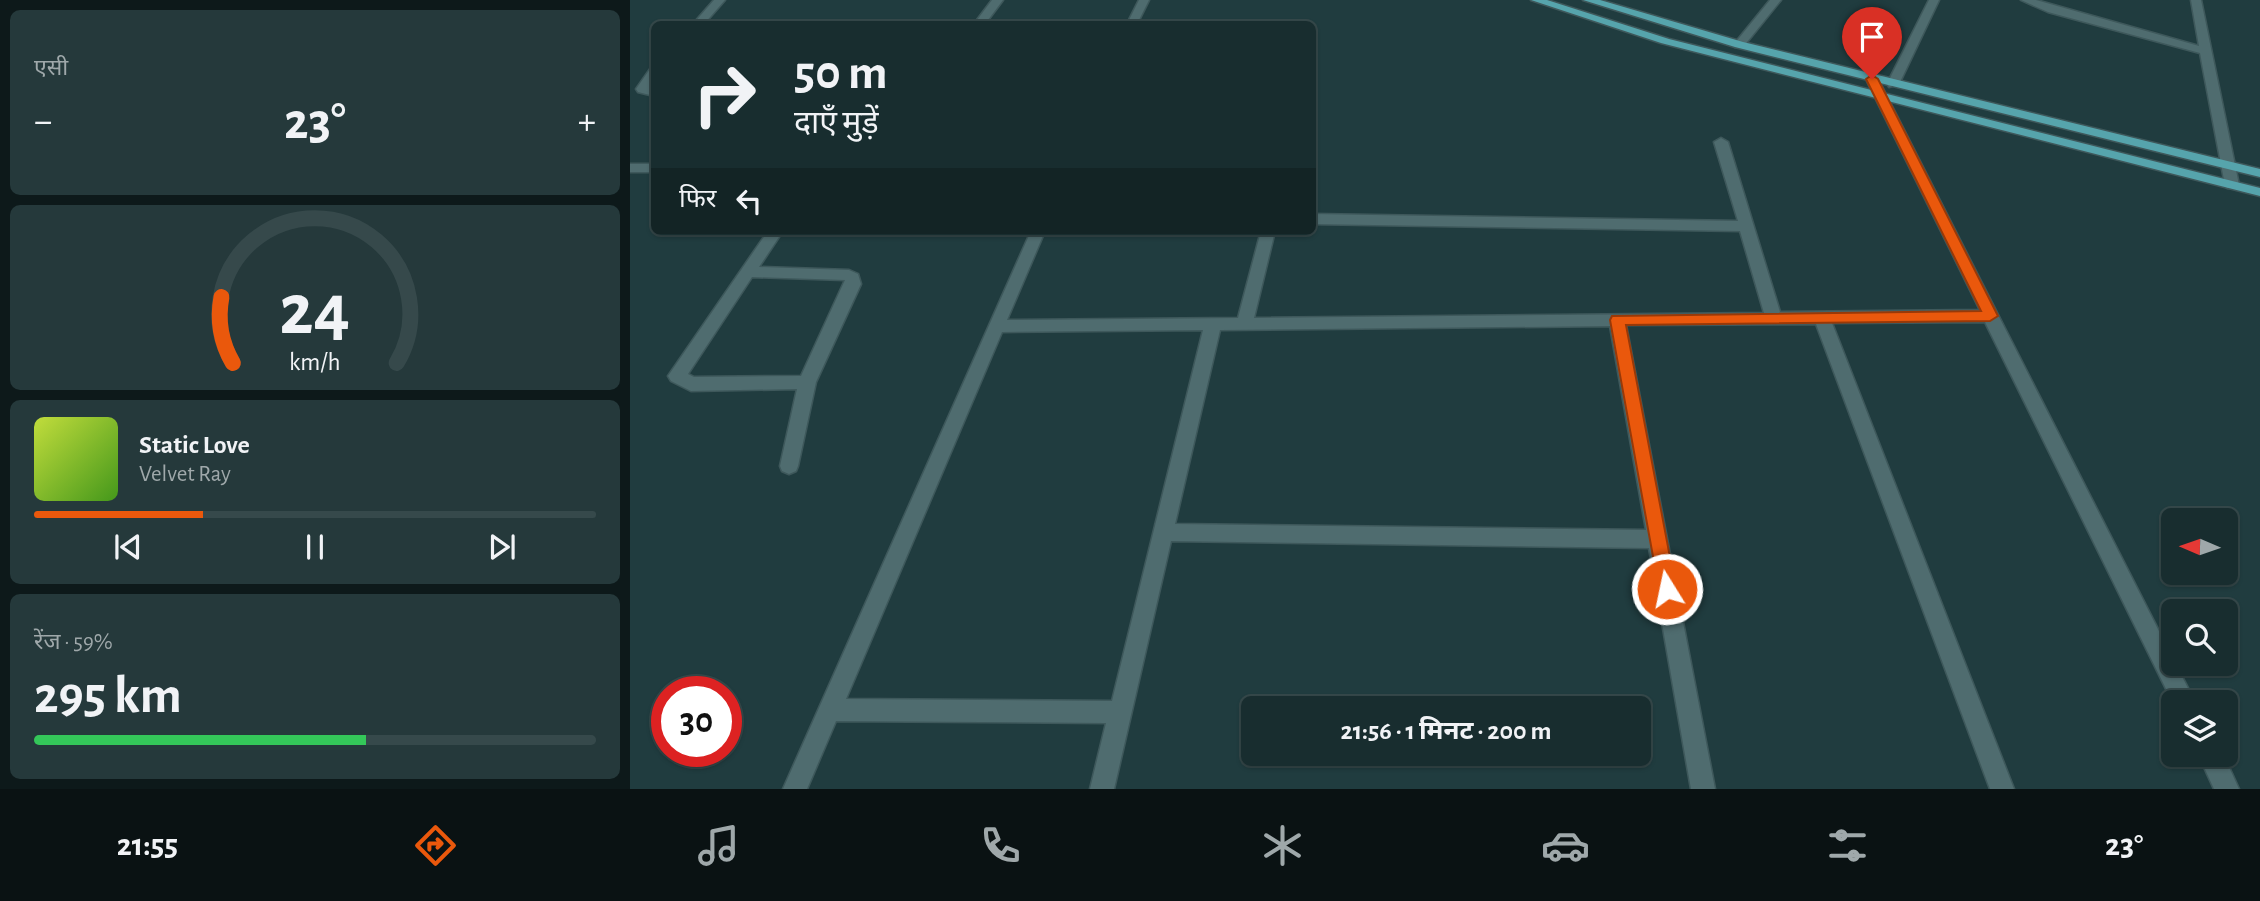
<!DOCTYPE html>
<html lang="hi">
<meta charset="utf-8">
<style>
:root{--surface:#182d2f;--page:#25393b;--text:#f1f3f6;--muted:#9fa8aa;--line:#36494b;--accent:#ea580c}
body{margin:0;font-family:"Alegreya Sans","Noto Sans Devanagari",sans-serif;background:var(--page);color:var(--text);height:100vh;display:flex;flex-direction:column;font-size:26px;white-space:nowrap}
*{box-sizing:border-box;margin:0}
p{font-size:23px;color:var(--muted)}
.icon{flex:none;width:38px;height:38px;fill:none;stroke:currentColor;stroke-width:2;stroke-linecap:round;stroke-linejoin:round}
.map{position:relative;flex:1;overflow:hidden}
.sheet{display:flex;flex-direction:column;gap:10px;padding:10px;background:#0d191a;width:630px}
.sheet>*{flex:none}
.hud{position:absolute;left:21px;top:21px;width:665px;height:214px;border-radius:10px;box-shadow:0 2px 5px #0004,0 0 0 2px var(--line);background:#182d2f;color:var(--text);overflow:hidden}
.needle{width:46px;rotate:272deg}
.controls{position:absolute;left:1531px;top:508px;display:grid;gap:14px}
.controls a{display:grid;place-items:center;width:77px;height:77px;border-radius:10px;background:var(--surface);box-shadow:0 2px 5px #0004,0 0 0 2px var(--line);font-size:35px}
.speed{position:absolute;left:21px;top:676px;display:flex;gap:14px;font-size:35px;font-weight:700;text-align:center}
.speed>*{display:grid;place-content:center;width:91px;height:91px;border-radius:50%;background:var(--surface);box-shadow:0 2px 5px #0004,0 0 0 2px var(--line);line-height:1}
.speed .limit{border:10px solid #d22;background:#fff;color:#111}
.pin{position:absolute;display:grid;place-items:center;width:60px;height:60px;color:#fff;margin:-72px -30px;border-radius:50% 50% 50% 0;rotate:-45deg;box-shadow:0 0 7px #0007}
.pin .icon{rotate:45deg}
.me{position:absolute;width:77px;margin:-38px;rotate:350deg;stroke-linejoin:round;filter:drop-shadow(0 0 5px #0008)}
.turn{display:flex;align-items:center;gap:24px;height:147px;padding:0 28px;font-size:32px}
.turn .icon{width:91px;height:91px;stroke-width:2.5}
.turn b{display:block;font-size:49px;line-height:60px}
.then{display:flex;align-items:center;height:66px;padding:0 28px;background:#0003;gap:14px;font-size:26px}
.big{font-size:52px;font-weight:700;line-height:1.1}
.sheet .card{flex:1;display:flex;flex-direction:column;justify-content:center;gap:10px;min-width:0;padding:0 24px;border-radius:10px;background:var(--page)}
.sheet .dial{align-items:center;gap:0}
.dial svg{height:182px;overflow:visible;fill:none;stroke:var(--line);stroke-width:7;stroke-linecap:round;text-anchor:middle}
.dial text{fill:var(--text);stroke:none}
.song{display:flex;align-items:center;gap:21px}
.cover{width:84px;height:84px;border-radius:10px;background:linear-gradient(135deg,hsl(70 70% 55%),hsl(100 70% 35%))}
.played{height:7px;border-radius:4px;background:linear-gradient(90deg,var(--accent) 30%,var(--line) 30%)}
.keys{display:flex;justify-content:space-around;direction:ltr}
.heat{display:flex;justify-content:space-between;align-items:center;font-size:38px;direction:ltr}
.charge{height:10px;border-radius:5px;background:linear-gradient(90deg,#34c759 59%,var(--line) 0)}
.trip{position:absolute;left:611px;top:696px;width:410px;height:70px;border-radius:10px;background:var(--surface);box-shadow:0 2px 5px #0004,0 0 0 2px var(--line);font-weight:700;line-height:70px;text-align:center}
.dock{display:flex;height:112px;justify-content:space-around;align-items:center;background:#0a1213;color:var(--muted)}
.dock .icon{width:49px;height:49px}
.dock .on{color:var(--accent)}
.dock b{font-size:32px;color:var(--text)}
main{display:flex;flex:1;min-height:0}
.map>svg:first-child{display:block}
</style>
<main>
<section class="sheet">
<div class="card"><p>एसी</p>
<div class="heat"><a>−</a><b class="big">23°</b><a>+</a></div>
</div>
<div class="card dial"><svg viewBox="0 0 100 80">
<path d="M14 69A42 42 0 1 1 86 69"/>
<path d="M14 69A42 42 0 0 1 9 40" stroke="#ea580c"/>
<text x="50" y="56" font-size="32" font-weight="700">24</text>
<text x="50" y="72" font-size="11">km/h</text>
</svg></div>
<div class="card">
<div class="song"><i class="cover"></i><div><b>Static Love</b><p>Velvet Ray</p></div></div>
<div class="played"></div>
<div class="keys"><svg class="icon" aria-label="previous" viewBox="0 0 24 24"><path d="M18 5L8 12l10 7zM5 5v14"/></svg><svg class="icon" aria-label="pause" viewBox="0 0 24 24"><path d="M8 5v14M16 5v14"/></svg><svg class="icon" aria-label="next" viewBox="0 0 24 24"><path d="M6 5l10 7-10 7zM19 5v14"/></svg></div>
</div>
<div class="card"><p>रेंज · 59%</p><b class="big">295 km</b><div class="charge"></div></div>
</section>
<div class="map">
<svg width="1630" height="789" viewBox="0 0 1630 789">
<rect width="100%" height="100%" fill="#203c3f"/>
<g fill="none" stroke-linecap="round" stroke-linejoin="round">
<g stroke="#3e585b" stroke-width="3">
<g id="service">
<polygon points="84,0 95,0 74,24 63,24"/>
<polygon points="362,0 373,0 355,24 344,24"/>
<polygon points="24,68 24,80 20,87 24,88 24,96 8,92 6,89 20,69"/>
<rect x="0" y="164" width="24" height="8"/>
<path d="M138,231h15l-24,36 90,3 9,4 3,10 -45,98 -18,84 -2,5 -7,3 -7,-3 -2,-5 17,-77 -106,2 -20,-10 -3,-5zM122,277l93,3 -44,96 -107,1 -6,-3z"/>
</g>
</g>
<g stroke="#3e585b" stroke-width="3">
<g id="minor">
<polygon points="509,0 519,0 507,24 497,24"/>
<polygon points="1140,0 1151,0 1113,47 1105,47 1105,43"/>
<polygon points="1299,0 1309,0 1269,84 1259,87 1257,84"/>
<polygon points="1391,0 1406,0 1569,46 1561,0 1571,0 1609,185 1607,188 1597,188 1595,185 1570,53 1418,12"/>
<path d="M1238,76l10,3 317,623h-21v3l-189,-383 -153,1 182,466h-24l-174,-465 -190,1 89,464h-24l-42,-241 -478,-7 -57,248h-24l16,-66 -270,-2 -29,68h-24l248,-558h14l-38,89 231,-2 23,-87h14l-21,87 510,-5 -24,-82 -428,-7v-10l426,7 -24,-79 7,-4 7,4 52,170 200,-2 -114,-231zM980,326l36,204 -471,-6 45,-194zM573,330l-91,371 -266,-2 156,-367z"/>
<polygon points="1568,754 1593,754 1609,789 1584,789"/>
</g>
</g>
<g stroke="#3e585b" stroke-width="3">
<g id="primary">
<polygon points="901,0 917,0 1039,39 1630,188 1630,196 1031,43"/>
<polygon points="953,0 970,0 1113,42 1630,169 1630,177 1105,47"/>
</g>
</g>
<use href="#service" fill="#4f6c6f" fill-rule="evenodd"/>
<use href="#minor" fill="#4f6c6f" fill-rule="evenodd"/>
<use href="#primary" fill="#56a4ac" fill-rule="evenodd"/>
</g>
<polygon fill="#ea580c" stroke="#983908" stroke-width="2" points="1242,75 1248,79 1368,316 1360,321 996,325 1046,589 1043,595 1037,598 1030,595 980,320 982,316 1351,311 1236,79"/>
</svg>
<div class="controls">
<a><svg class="needle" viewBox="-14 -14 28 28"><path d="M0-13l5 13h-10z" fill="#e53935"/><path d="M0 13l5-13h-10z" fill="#9fa8aa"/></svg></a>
<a><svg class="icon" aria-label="search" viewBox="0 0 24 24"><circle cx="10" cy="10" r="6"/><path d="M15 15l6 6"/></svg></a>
<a><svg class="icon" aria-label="layers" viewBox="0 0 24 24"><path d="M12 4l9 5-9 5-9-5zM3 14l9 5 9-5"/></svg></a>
</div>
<div class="speed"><div class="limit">30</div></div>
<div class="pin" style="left:1242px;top:79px;background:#d93025"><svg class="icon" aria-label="arrive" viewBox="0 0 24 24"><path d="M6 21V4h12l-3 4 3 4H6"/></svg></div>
<svg class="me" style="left:1037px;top:589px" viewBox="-20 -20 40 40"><circle r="17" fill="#ea580c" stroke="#fff" stroke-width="3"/><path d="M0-11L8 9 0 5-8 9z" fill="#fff"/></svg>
<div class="trip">21:56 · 1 मिनट · 200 m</div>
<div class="hud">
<div class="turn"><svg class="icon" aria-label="right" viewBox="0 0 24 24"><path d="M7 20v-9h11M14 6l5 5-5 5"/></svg><div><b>50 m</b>दाएँ मुड़ें</div></div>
<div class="then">फिर<svg class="icon" aria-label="left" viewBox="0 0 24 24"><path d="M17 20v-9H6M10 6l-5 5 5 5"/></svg></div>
</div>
</div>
</main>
<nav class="dock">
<b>21:55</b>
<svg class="icon on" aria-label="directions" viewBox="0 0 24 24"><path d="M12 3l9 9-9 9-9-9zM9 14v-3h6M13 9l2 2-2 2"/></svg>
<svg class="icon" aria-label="music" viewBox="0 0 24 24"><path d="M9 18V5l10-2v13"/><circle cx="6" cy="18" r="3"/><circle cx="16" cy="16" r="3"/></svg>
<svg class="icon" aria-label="phone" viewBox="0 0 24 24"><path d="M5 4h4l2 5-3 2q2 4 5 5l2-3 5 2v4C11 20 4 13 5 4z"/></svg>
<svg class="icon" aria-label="climate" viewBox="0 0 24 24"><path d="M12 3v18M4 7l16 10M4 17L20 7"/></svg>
<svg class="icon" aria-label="car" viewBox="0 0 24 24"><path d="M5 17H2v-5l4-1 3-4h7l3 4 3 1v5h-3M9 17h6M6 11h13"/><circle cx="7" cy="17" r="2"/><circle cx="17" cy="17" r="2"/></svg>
<svg class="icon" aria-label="filters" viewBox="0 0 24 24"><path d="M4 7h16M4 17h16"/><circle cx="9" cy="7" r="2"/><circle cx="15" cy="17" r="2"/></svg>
<b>23°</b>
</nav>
